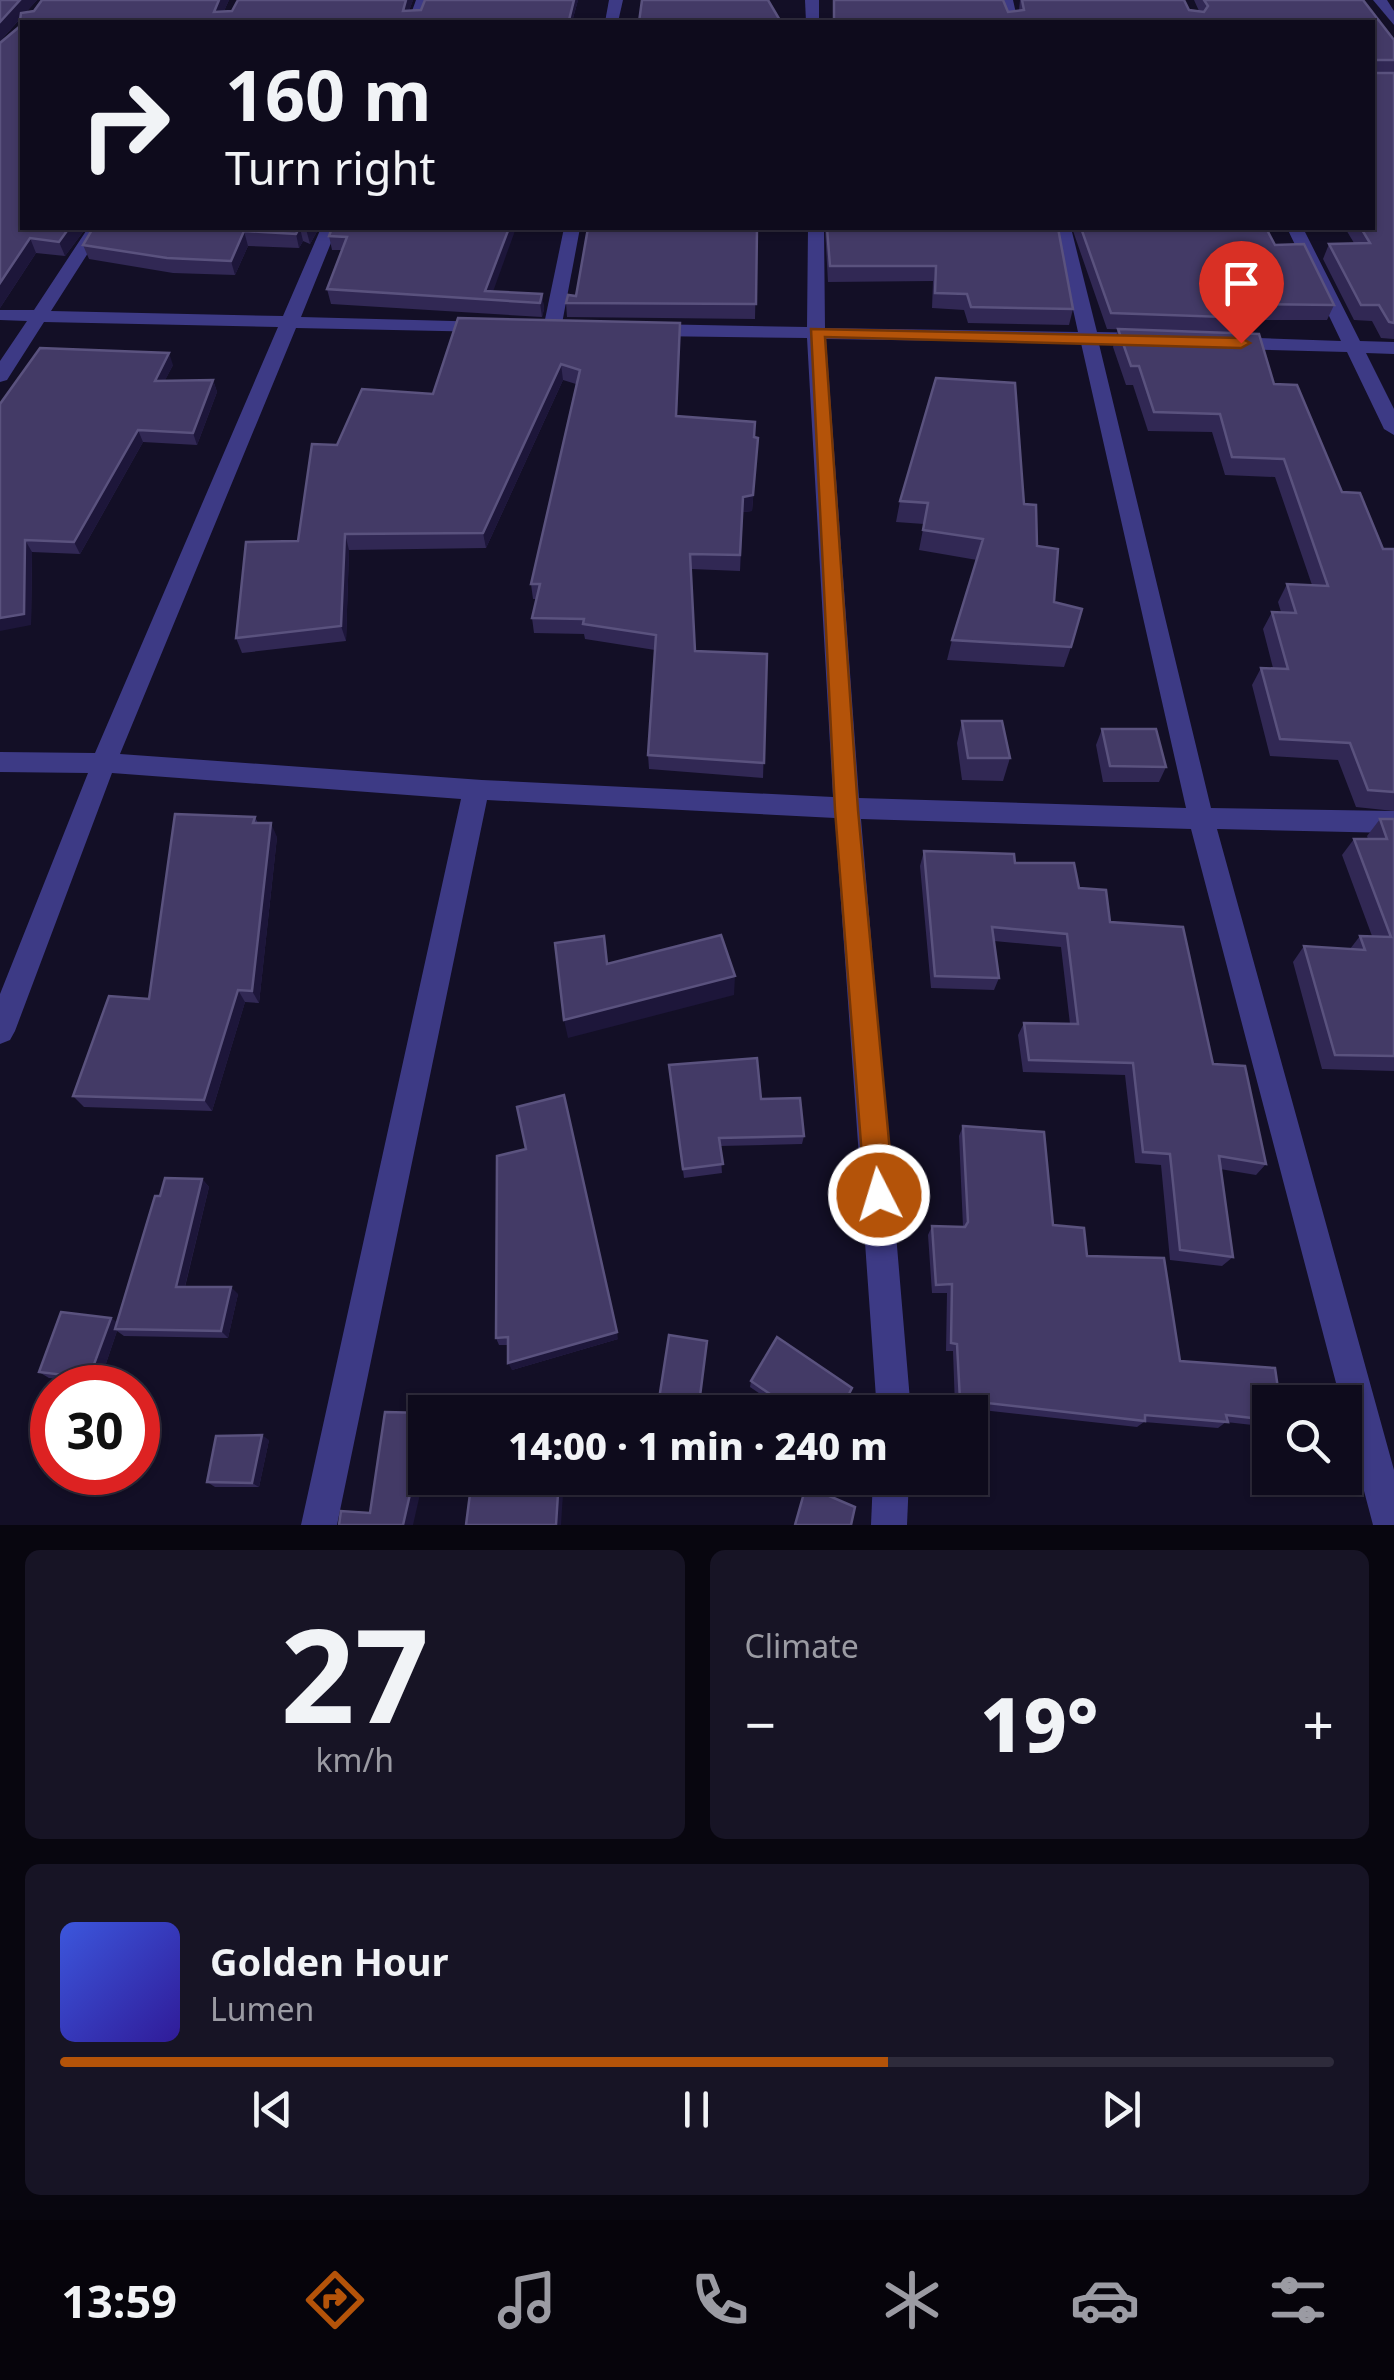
<!DOCTYPE html>
<meta charset="utf-8">
<style>
:root{--surface:#0e0b1c;--page:#171425;--text:#f1f3f6;--muted:#9b9ba3;--line:#2e2b3b;--accent:#b45309}
body{margin:0;font-family:"Noto Sans",sans-serif;background:var(--page);color:var(--text);height:100vh;display:flex;flex-direction:column;font-size:38px;white-space:nowrap}
*{box-sizing:border-box;margin:0}
p{font-size:32px;color:var(--muted)}
.icon{flex:none;width:55px;height:55px;fill:none;stroke:currentColor;stroke-width:2;stroke-linecap:round;stroke-linejoin:round}
.map{position:relative;height:1525px;overflow:hidden}
.panel{display:flex;flex-direction:column;gap:25px;padding:25px;background:#08060f;flex:1}
.panel>*{flex:none}
.top-card{position:absolute;left:20px;top:20px;width:1355px;height:210px;border-radius:0px;box-shadow:0 2px 8px #0004,0 0 0 2px var(--line);background:#0e0b1c;color:var(--text);overflow:hidden}
.buttons{position:absolute;left:1252px;top:1385px;display:grid;gap:20px}
.buttons a{display:grid;place-items:center;width:110px;height:110px;border-radius:0px;background:var(--surface);box-shadow:0 2px 8px #0004,0 0 0 2px var(--line);font-size:50px}
.speed{position:absolute;left:30px;top:1365px;display:flex;gap:20px;font-size:50px;font-weight:700;text-align:center}
.speed>*{display:grid;place-content:center;width:130px;height:130px;border-radius:50%;background:var(--surface);box-shadow:0 2px 8px #0004,0 0 0 2px var(--line);line-height:1}
.speed .limit{border:15px solid #d22;background:#fff;color:#111}
.pin{position:absolute;display:grid;place-items:center;width:85px;height:85px;color:#fff;margin:-102px -42px;border-radius:50% 50% 50% 0;rotate:-45deg;box-shadow:0 0 10px #0007}
.pin .icon{rotate:45deg}
.me{position:absolute;width:110px;margin:-55px;rotate:355deg;stroke-linejoin:round;filter:drop-shadow(0 0 8px #0008)}
.turn{display:flex;align-items:center;gap:35px;height:210px;padding:0 40px;font-size:45px}
.turn .icon{width:130px;height:130px;stroke-width:2.5}
.turn b{display:block;font-size:70px;line-height:85px}
.big{font-size:75px;font-weight:800;line-height:1.1}
.panel .tile{flex:1;display:flex;flex-direction:column;justify-content:center;gap:15px;min-width:0;padding:0 35px;border-radius:15px;background:var(--page)}
.panel .dial{align-items:center;gap:0}
.dial b{font-size:130px;line-height:1}
.song{display:flex;align-items:center;gap:30px}
.cover{width:120px;height:120px;border-radius:15px;background:linear-gradient(135deg,hsl(230 70% 55%),hsl(250 70% 35%))}
.played{height:10px;border-radius:5px;background:linear-gradient(90deg,var(--accent) 65%,var(--line) 65%)}
.keys{display:flex;justify-content:space-around;direction:ltr}
.heat{display:flex;justify-content:space-between;align-items:center;font-size:55px;direction:ltr}
.panel .tiles{flex:1;display:grid;gap:25px;grid-template-columns:1fr 1fr}
.tile:last-child{grid-column:span 2}
.trip{position:absolute;left:408px;top:1395px;width:580px;height:100px;border-radius:0px;background:var(--surface);box-shadow:0 2px 8px #0004,0 0 0 2px var(--line);font-weight:800;line-height:100px;text-align:center}
.menu{display:flex;height:160px;justify-content:space-around;align-items:center;background:#06040b;color:var(--muted)}
.menu .icon{width:70px;height:70px}
.menu .active{color:var(--accent)}
.menu b{font-size:45px;color:var(--text)}
.map>svg:first-child{display:block}
</style>
<div class="map">
<svg width="1394" height="1525" viewBox="0 0 1394 1525">
<rect width="100%" height="100%" fill="#130f26"/>
<g fill="none" stroke-linecap="round" stroke-linejoin="round">
<g fill="#3d3a85" fill-rule="evenodd">
<polygon points="416,0 430,0 420,22 408,22"/>
<polygon points="609,0 623,0 618,22 605,22"/>
<polygon points="805,0 819,0 819,22 806,22"/>
<polygon points="999,0 1013,0 1018,22 1006,22"/>
<polygon points="1373,0 1387,0 1394,11 1394,25"/>
<path d="M88,228h16l-53,83 232,5 38,-88h16l-36,89 189,5 9,5 -9,5 -194,-4 -176,426 362,26 351,17 -26,-459 -157,-2 -9,-6 9,-6 157,3 1,-99h16l1,100 253,4 -23,-104h16l26,104 53,1 9,6 -9,6 -51,-1 112,464 183,3v22l-177,-4 177,641v55h-21l-28,-106v-17h-4l-150,-573 -330,-10 50,593h-34l-42,-594 -348,-18 -150,725h-36l160,-726 -349,-26 -97,258 -5,9 -10,4v-50l88,-221 -88,-1v-20l95,1 183,-426 -234,-5 -37,58 -7,2v-21l27,-40 -27,-1v-10h34zM826,339l255,4 105,465 -327,-10z"/>
<polygon points="564,228 580,228 561,329 552,335 543,329"/>
<polygon points="1287,228 1303,228 1360,341 1394,342 1394,354 1366,353 1394,409 1394,435 1384,429 1347,352 1230,349 1221,343 1230,337 1341,341"/>
<polygon points="873,1478 909,1478 907,1525 871,1525"/>
</g>
</g>
<g fill="#312854">
<polygon points="0,0 37,0 26,12 229,0 224,11 232,11 238,0 413,0 409,11 578,0 572,22 22,22 86,228 65,256 36,253 0,308 20,19 0,41"/>
<polygon points="833,0 1003,0 1008,12 1019,11 1020,0 1184,0 1189,10 1199,11 1194,0 1363,0 1394,40 1394,339 1381,338 1372,321 1354,320 1323,259 1329,244 1354,243 1345,228 1372,228 1372,22 833,22"/>
<polygon points="93,228 319,228 310,244 303,241 299,248 248,246 235,275 173,273 89,259 83,245"/>
<polygon points="332,228 493,292 542,294 544,309 542,317 331,304 327,289 342,250 332,250 329,236"/>
<polygon points="588,228 757,228 755,319 567,317 566,303 576,296"/>
<polygon points="825,228 1058,228 1073,309 1069,325 968,323 964,310 932,308 933,281 828,282"/>
<polygon points="1072,228 1266,228 1275,245 1334,305 1327,320 1253,320 1247,334 1274,384 1342,492 1383,549 1394,549 1394,811 1356,807 1338,760 1270,756 1252,685 1261,668 1273,668 1263,629 1272,612 1281,612 1278,602 1287,584 1312,585 1275,477 1225,475 1212,432 1148,431 1133,385 1126,385 1113,347 1118,329 1143,330 1107,329"/>
<polygon points="680,323 677,416 758,438 752,511 743,512 740,571 691,569 695,651 767,654 763,778 649,769 648,755 655,650 585,639 584,634 534,633 532,618 537,599 533,599 531,584 576,384 563,380 486,548 349,550 346,641 242,653 236,638 298,541 337,445 433,394"/>
<polygon points="173,365 165,380 213,380 217,392 197,445 143,442 80,554 32,552 31,625 0,404"/>
<polygon points="900,501 1024,504 1054,602 1071,647 1064,667 947,660 952,640 977,560 919,550 924,524 896,522"/>
<polygon points="962,721 1010,758 1003,781 962,780 957,743"/>
<polygon points="1102,729 1166,767 1159,782 1103,782 1096,745"/>
<polygon points="255,817 258,823 277,837 259,1003 245,1002 212,1111 84,1107 73,1096 149,999"/>
<polygon points="1380,819 1394,819 1394,1071 1322,1069 1293,962 1304,946 1350,949 1360,936 1372,936 1342,855 1354,839 1368,839 1367,836"/>
<polygon points="924,851 1015,863 1079,888 1110,922 1213,1064 1266,1164 1256,1175 1220,1169 1233,1257 1222,1266 1170,1260 1161,1165 1135,1163 1125,1075 1023,1072 1018,1035 1024,1023 1070,1024 1061,947 994,941 999,978 994,990 931,988 920,866"/>
<polygon points="669,1065 761,1099 804,1136 802,1144 720,1146 722,1173 684,1178"/>
<polygon points="963,1126 1053,1225 1087,1256 1180,1361 1270,1402 1270,1427 1226,1422 1218,1428 1144,1422 1137,1427 955,1407 953,1351 946,1351 947,1293 932,1293 928,1235 932,1226 963,1227 959,1136"/>
<polygon points="497,1156 618,1339 512,1370 508,1345 499,1345 496,1338"/>
<polygon points="202,1179 209,1187 185,1287 238,1294 228,1338 124,1336 117,1331 99,1384 49,1378 39,1372 117,1322 160,1196"/>
<polygon points="751,1381 840,1412 787,1412 750,1387"/>
<polygon points="269,1440 259,1487 215,1487 207,1482"/>
</g>
<g fill="#1d163a">
<polygon points="20,0 37,0 0,41 0,22"/>
<polygon points="219,0 229,0 219,22 214,12"/>
<polygon points="406,0 413,0 405,22 403,11"/>
<polygon points="574,0 578,0 572,22 569,22"/>
<polygon points="69,228 86,228 65,256 59,242"/>
<polygon points="300,228 303,241 299,248 296,234"/>
<polygon points="307,228 319,228 310,244 306,229"/>
<polygon points="509,228 516,228 490,300 485,291"/>
<polygon points="244,231 248,246 235,275 231,261"/>
<polygon points="30,238 36,253 0,308 0,283"/>
<polygon points="542,294 544,309 542,317 540,303"/>
<polygon points="169,353 173,365 159,392 155,381"/>
<polygon points="561,364 563,380 486,548 483,533"/>
<polygon points="213,380 217,392 197,445 193,433"/>
<polygon points="138,430 143,442 80,554 74,542"/>
<polygon points="758,438 752,511 743,512 740,571 743,497"/>
<polygon points="345,534 349,550 346,641 341,626"/>
<polygon points="25,540 32,552 31,625 0,631 0,618"/>
<polygon points="271,823 277,837 259,1003 252,991"/>
<polygon points="735,976 734,995 568,1038 564,1020"/>
<polygon points="238,990 245,1002 212,1111 204,1100"/>
<polygon points="202,1179 209,1187 183,1294 176,1287"/>
<polygon points="231,1287 238,1294 228,1338 221,1331"/>
<polygon points="111,1318 120,1324 115,1329 117,1331 99,1384 89,1378"/>
<polygon points="617,1332 618,1339 512,1370 508,1363"/>
<polygon points="425,1428 425,1472 413,1525 403,1525"/>
<polygon points="262,1435 269,1440 259,1487 252,1483"/>
<polygon points="559,1478 564,1478 561,1525 556,1525"/>
</g>
<g fill="#433a66" stroke="#5a527e" stroke-width="2.5">
<polygon points="0,0 20,0 0,22"/>
<polygon points="42,0 219,0 214,12 232,11 238,0 406,0 403,11 421,10 425,0 574,0 569,20 549,20 548,22 22,22 22,228 69,228 59,242 30,238 0,283 0,43 19,27 21,13 34,11"/>
<polygon points="642,0 768,0 781,22 639,22"/>
<polygon points="834,0 1003,0 1008,12 1024,10 1022,0 1184,0 1189,10 1204,12 1208,6 1204,0 1363,0 1394,40 1394,60 1375,60 1375,73 1394,73 1394,323 1389,322 1379,305 1361,305 1329,244 1370,243 1361,228 1372,228 1372,22 834,22"/>
<polygon points="93,228 299,228 296,234 244,231 231,261 167,258 83,245"/>
<polygon points="332,228 509,228 485,291 542,294 540,303 327,289 347,237 329,236"/>
<polygon points="588,228 757,228 756,304 566,303 568,295 576,296"/>
<polygon points="827,228 1058,228 1073,309 971,307 967,294 935,293 936,266 830,266"/>
<polygon points="1081,228 1266,228 1275,245 1304,244 1334,305 1249,304 1253,318 1111,313"/>
<polygon points="458,318 680,323 676,416 755,422 754,437 758,438 753,495 743,497 740,555 690,554 695,651 767,654 764,763 648,755 656,635 583,624 584,619 532,618 540,584 531,584 580,370 561,364 483,533 345,534 341,626 236,638 246,542 298,541 312,444 337,445 362,389 433,394"/>
<polygon points="1118,329 1259,334 1274,384 1297,385 1342,492 1360,493 1383,549 1394,549 1394,792 1368,790 1350,743 1280,739 1261,668 1288,669 1272,612 1296,613 1287,584 1328,586 1284,459 1232,457 1220,414 1154,412 1139,366 1131,366"/>
<polygon points="40,348 169,353 155,381 213,380 193,433 138,430 74,542 25,540 24,614 0,618 0,404"/>
<polygon points="936,378 1015,383 1024,504 1036,505 1037,546 1058,549 1054,602 1082,609 1071,647 952,640 983,539 923,530 928,503 900,501"/>
<polygon points="962,721 1002,721 1010,758 968,758"/>
<polygon points="1102,729 1156,729 1166,767 1110,766"/>
<polygon points="175,814 255,817 253,823 271,823 252,991 238,990 204,1100 73,1096 109,996 149,999"/>
<polygon points="1380,819 1394,819 1394,1056 1335,1055 1304,946 1365,950 1360,936 1391,937 1354,839 1387,839"/>
<polygon points="924,851 1014,854 1015,863 1074,863 1079,888 1106,890 1110,922 1183,927 1213,1064 1245,1066 1266,1164 1219,1156 1233,1257 1180,1250 1170,1154 1143,1152 1133,1063 1029,1060 1024,1023 1078,1024 1067,934 992,927 999,978 935,976"/>
<polygon points="721,935 735,976 564,1020 555,943 604,936 607,964"/>
<polygon points="757,1058 761,1099 800,1098 804,1136 719,1138 723,1164 683,1169 669,1065"/>
<polygon points="564,1095 617,1332 508,1363 508,1337 496,1338 497,1156 526,1149 517,1107"/>
<polygon points="963,1126 1044,1132 1053,1225 1084,1228 1087,1256 1164,1258 1180,1361 1275,1368 1280,1402 1270,1402 1270,1420 1226,1415 1228,1422 1145,1415 1145,1421 960,1400 957,1344 951,1343 952,1284 936,1285 932,1226 965,1227 968,1222"/>
<polygon points="165,1178 202,1179 176,1287 231,1287 221,1331 115,1329 155,1196 160,1196"/>
<polygon points="61,1312 111,1318 89,1378 39,1372"/>
<polygon points="669,1335 707,1341 698,1412 657,1412"/>
<polygon points="777,1337 852,1388 840,1412 796,1412 751,1381"/>
<polygon points="385,1412 425,1413 425,1428 403,1525 339,1525 341,1511 370,1513"/>
<polygon points="262,1435 252,1483 207,1482 216,1436"/>
<polygon points="472,1478 559,1478 556,1525 466,1525"/>
<polygon points="806,1486 855,1507 851,1525 795,1525"/>
</g>
<polygon fill="#b45309" stroke="#753606" stroke-width="2.5" points="811,329 1241,338 1250,343 1241,348 825,337 858,810 894,1195 889,1205 879,1209 869,1205 865,1195 835,810"/>
</svg>
<div class="buttons">
<a><svg class="icon" aria-label="search" viewBox="0 0 24 24"><circle cx="10" cy="10" r="6"/><path d="M15 15l6 6"/></svg></a>
</div>
<div class="speed"><div class="limit">30</div></div>
<div class="pin" style="left:1241px;top:343px;background:#d93025"><svg class="icon" aria-label="arrive" viewBox="0 0 24 24"><path d="M6 21V4h12l-3 4 3 4H6"/></svg></div>
<svg class="me" style="left:879px;top:1195px" viewBox="-20 -20 40 40"><circle r="17" fill="#b45309" stroke="#fff" stroke-width="3"/><path d="M0-11L8 9 0 5-8 9z" fill="#fff"/></svg>
<div class="trip">14:00 · 1 min · 240 m</div>
<div class="top-card">
<div class="turn"><svg class="icon" aria-label="right" viewBox="0 0 24 24"><path d="M7 20v-9h11M14 6l5 5-5 5"/></svg><div><b>160 m</b>Turn right</div></div>
</div>
</div>
<section class="panel">
<div class="tiles">
<div class="tile dial"><b>27</b><p>km/h</p></div>
<div class="tile"><p>Climate</p>
<div class="heat"><a>−</a><b class="big">19°</b><a>+</a></div>
</div>
<div class="tile">
<div class="song"><i class="cover"></i><div><b>Golden Hour</b><p>Lumen</p></div></div>
<div class="played"></div>
<div class="keys"><svg class="icon" aria-label="previous" viewBox="0 0 24 24"><path d="M18 5L8 12l10 7zM5 5v14"/></svg><svg class="icon" aria-label="pause" viewBox="0 0 24 24"><path d="M8 5v14M16 5v14"/></svg><svg class="icon" aria-label="next" viewBox="0 0 24 24"><path d="M6 5l10 7-10 7zM19 5v14"/></svg></div>
</div>
</div>
</section>
<nav class="menu">
<b>13:59</b>
<svg class="icon active" aria-label="directions" viewBox="0 0 24 24"><path d="M12 3l9 9-9 9-9-9zM9 14v-3h6M13 9l2 2-2 2"/></svg>
<svg class="icon" aria-label="music" viewBox="0 0 24 24"><path d="M9 18V5l10-2v13"/><circle cx="6" cy="18" r="3"/><circle cx="16" cy="16" r="3"/></svg>
<svg class="icon" aria-label="phone" viewBox="0 0 24 24"><path d="M5 4h4l2 5-3 2q2 4 5 5l2-3 5 2v4C11 20 4 13 5 4z"/></svg>
<svg class="icon" aria-label="climate" viewBox="0 0 24 24"><path d="M12 3v18M4 7l16 10M4 17L20 7"/></svg>
<svg class="icon" aria-label="car" viewBox="0 0 24 24"><path d="M5 17H2v-5l4-1 3-4h7l3 4 3 1v5h-3M9 17h6M6 11h13"/><circle cx="7" cy="17" r="2"/><circle cx="17" cy="17" r="2"/></svg>
<svg class="icon" aria-label="filters" viewBox="0 0 24 24"><path d="M4 7h16M4 17h16"/><circle cx="9" cy="7" r="2"/><circle cx="15" cy="17" r="2"/></svg>
</nav>
